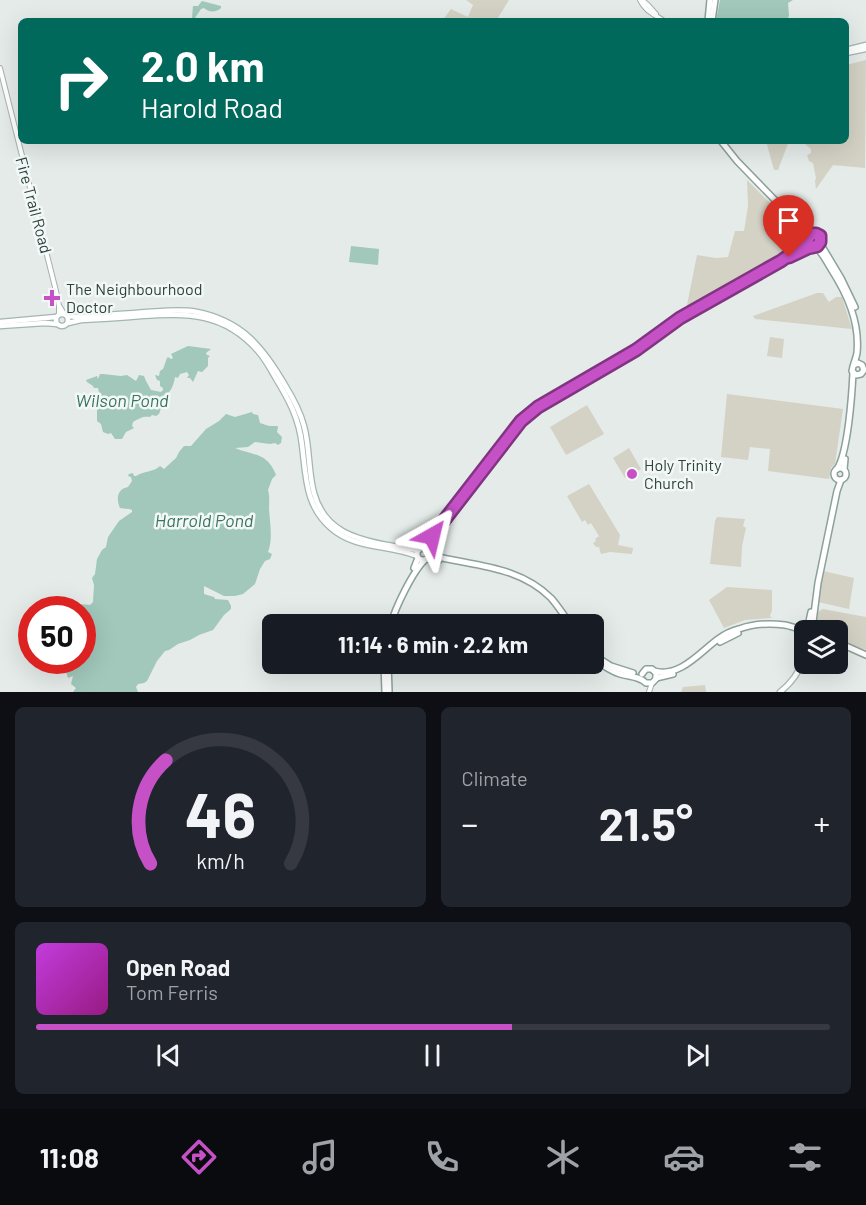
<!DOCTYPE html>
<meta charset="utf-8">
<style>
:root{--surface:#171b24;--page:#20242c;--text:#f1f3f6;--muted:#9ea1a6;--line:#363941;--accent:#c651c7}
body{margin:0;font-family:Barlow,sans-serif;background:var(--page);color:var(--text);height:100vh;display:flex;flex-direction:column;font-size:22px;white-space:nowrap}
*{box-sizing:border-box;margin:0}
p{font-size:20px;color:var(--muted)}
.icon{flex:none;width:33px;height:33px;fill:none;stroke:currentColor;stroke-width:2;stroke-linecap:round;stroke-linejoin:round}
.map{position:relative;height:692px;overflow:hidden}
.panel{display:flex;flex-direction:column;gap:15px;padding:15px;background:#0d0f14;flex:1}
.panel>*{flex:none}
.hud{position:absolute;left:18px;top:18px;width:831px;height:126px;border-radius:9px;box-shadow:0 6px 24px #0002;background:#00695c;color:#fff;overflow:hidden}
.controls{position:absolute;left:794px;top:620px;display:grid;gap:12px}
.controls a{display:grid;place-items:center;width:54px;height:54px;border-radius:9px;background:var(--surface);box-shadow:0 6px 24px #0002;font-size:30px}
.speed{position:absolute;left:18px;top:596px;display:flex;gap:12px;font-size:30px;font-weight:700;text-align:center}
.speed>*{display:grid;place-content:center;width:78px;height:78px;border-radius:50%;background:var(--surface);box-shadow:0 6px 24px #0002;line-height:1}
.speed .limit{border:9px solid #d22;background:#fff;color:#111}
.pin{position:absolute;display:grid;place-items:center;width:51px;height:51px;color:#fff;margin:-62px -26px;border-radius:50% 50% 50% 0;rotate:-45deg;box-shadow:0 0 6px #0007}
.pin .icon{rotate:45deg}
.me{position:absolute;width:66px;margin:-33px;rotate:37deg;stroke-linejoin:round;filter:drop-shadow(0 0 4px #0008)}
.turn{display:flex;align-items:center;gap:21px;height:126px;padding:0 24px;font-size:27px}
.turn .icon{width:78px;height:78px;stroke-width:2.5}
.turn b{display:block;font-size:42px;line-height:51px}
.big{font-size:45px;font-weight:700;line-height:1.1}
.panel .widget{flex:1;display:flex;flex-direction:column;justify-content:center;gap:9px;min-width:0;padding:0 21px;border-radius:9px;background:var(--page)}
.panel .dial{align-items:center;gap:0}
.dial svg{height:156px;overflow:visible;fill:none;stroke:var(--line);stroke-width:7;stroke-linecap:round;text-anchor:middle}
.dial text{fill:var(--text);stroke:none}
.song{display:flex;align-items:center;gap:18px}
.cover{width:72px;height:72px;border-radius:9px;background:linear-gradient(135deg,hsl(290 70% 55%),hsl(310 70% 35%))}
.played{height:6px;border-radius:3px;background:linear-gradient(90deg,var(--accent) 60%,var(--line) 60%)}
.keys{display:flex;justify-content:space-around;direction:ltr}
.heat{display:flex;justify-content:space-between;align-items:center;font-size:33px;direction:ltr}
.panel .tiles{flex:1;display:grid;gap:15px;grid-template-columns:1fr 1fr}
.widget:last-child{grid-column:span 2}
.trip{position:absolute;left:262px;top:614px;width:342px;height:60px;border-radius:9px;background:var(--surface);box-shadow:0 6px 24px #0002;font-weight:700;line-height:60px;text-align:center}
.dock{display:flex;height:96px;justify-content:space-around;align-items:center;background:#090b0e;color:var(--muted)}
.dock .icon{width:42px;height:42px}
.dock .selected{color:var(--accent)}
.dock b{font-size:27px;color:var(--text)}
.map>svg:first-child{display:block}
</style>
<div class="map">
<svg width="866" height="692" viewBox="0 0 866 692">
<rect width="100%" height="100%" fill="#e4ebe9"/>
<g fill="#d4d2c5">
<polygon points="466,0 509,0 496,21 442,21 451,9 468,17 473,5"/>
<polygon points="866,60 865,168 833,165 816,189 815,181 816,178 813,163 809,161 807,155 811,153 811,149 805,144 805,141 846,141 846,65"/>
<polygon points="766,141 789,141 778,170 774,170"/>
<polygon points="747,180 799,232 800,237 796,243 774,260 691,307 687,305 697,255 716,258 728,257 735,231 744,231 748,206"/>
<polygon points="817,293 823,293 829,302 836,297 842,297 852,329 755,319 753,316"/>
<polygon points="770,337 784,339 782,358 767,356"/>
<polygon points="727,394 843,409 835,464 831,468 829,479 768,471 770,449 750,447 748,460 721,457"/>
<polygon points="587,405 604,434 566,455 550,427"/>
<polygon points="629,448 641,469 625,478 613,458"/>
<polygon points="589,484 620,535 618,545 633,548 632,554 610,552 601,554 599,547 596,547 593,543 596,541 595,539 599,536 591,523 588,525 585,520 582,522 567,496"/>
<polygon points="717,517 745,519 743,526 746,528 742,546 741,567 710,564 715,521"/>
<polygon points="823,571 854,578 849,609 818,602"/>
<polygon points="727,587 772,590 772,610 770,616 772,618 745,620 724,628 709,600"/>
<path d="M823,609l43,8v33l-29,-11v-9h-16c-5,-7 -7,-18 2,-21z"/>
<polygon points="705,685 706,692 681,692 683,687"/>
</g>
<g fill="#a1c8bb">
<polygon points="720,0 793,0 788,3 789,16 786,21 716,21"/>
<path d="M202,1l19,5v2c-4,4 -12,5 -17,0l-3,1 -8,12 -1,-3 1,-12h5z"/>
<polygon points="351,246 379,249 378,265 349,262"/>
<path d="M188,346l23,3 -5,4 1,2 3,1 -2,2v8l-6,6 -4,-1 -5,11 -3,-4h-3l2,-3 -2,-3 -7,2 -2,4 -3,-1c-1,7 -4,16 -11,19v3l-9,4v5h6l-2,6 -3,2 -4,-1 -2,2c-7,-1 -10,1 -17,5l-1,4 2,2 -8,4 -4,7h-7l-4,-6 -3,1 -5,-2 -2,-8 -4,-3v-10l3,-14 -2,-9h-4l-1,-2 -6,-4 -1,-2 11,-4 1,3 2,-5h3l18,2 6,-1 9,6 3,-6 5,1 2,5 5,9 10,2 2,-2v-2l-3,-2v-5l-3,-1 -2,-5 4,1 1,-5 3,-2 4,-11 1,-1 3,2 2,-1 -2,-4z"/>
<path d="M252,412l1,2 5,1 2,8 9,3h8l1,1 -1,5 5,5 -1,6 -3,2 -3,-2 -5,1 -15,-2 -7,5 -13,1c19,8 32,4 41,27l-4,4 -4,11c2,7 1,12 1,19 1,14 4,30 -1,43l4,2 -2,5 -5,2 -5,8 -5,15 -12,10 -8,2h-11l-20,-10v8l10,3 1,2 13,1 3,6v3l-7,6 -11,15 -14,5 -9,5 -12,4 -9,6 -4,1 -8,10 -10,20 -3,2 -6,1 -2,3 2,5h-65l3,-4 -5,-4 2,-8 -5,2 -3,-10 2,-4 9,-2 1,-2h5v-51h-10l8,-5 10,1 3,-3 1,-17 -2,-7 3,-4 2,-15 5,-9 4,-3 2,-10 11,-16 13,-9v-2c-4,-2 -8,-1 -12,-2 -4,-9 -3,-19 8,-21l4,-6 -1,-4 -3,-1 1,-2 4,-1 1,3h2c7,-5 18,-4 24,-10l4,3 12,-11 3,-6 5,-6h7l15,-17 13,-8 7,-7 9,3z"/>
</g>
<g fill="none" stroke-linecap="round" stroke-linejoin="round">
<g stroke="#a5b2af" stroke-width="6">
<g id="secondary">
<path d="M640,0c5,11 14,14 24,21"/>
<polyline points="642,0 648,5 656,14"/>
<polyline points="0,68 56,291 59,306 59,314"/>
<polyline points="786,256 802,245"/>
<polyline points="60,307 64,314"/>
<polyline points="422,548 432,536 521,421 538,407 636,350 686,314 781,261 808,247 814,246"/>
<polyline points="649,692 652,683"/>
</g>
</g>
<g stroke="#a3b6b1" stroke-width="7">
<g id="primary">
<polyline points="846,50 866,45"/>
<polyline points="846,53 866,49"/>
<circle cx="62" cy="320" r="6"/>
<path d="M67,316l12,1c23,-2 46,-3 68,-5 17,-1 34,-3 50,0 45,9 66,35 88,73 8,13 15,26 19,41 6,22 4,45 10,67 10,37 40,46 73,52 11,2 21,4 32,5"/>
<polyline points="0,322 56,317"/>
<path d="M68,323l13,-3c20,-1 40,-2 60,-4 46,-3 83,-4 117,35 7,8 12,17 17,26 14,23 24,41 27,68 4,31 3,61 29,83 25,22 58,16 86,28"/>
<polyline points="0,326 45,323 57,324"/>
<path d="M780,692c12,-9 19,-20 24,-33"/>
</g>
</g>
<g stroke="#8ca19b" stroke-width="8">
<g id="highway">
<polyline points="708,21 710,0"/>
<polyline points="712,21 715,0"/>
<polyline points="721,141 737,161 803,229 808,239"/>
<circle cx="814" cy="240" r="6"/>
<polyline points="820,243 841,278 855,307"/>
<polyline points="802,246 805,239 804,233"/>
<path d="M815,246c7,6 11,15 16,23 16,25 29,53 26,84 -1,6 -4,11 -5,18l4,4 5,-1 3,-4 -2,-5 -4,-2 -4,2"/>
<circle cx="840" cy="474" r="6"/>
<path d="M837,469c11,-16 15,-76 16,-96"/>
<polyline points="844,469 845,459"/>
<circle cx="423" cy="554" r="6"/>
<path d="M429,552l5,4c41,10 85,10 117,42 7,8 13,17 19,26"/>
<polyline points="428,559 439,560"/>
<polyline points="414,568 418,558"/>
<path d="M391,624c4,-16 22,-53 34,-64"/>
<polyline points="808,626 811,612"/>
<polyline points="814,628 813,622 818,583 837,491 841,480"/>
<polyline points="720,642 738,633"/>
<polyline points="837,642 866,655"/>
<polyline points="804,646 801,644 799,638 805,627"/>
<polyline points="594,655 611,666 633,673"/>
<path d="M594,659c8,6 16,12 26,15 10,3 19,2 26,9h6l4,-4v-6l-4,-4h-6l-4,5"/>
<polyline points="384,663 385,692"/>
<polyline points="388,663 389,691"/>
<path d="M654,671c26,7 46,-19 64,-32 7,-5 13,-8 21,-10 14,-5 31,-6 46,-4 6,1 12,4 18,4"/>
<polyline points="656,678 673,674"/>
</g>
</g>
<use href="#secondary" stroke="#fff" stroke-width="4"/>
<use href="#primary" stroke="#fff" stroke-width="4.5"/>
<use href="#highway" stroke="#fff" stroke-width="5"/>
</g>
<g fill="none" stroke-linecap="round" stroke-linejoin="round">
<g stroke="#813581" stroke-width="15">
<polyline id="route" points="432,536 521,421 538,407 636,350 680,318 781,261 806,243 811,234 816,234 820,236 820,242 817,246 808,248 789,257"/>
</g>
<use href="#route" stroke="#c651c7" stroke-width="10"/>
</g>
<g fill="#c651c7" stroke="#f3f8f7" stroke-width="2">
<path d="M49 289h6v6h6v6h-6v6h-6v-6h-6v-6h6z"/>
<circle cx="632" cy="474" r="6"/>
</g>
<g text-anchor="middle" stroke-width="5" stroke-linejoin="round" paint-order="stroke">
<g font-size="16" fill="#2c423d" stroke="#f3f8f7">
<text transform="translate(34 205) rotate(75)" y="6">Fire Trail Road</text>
</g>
<g font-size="16" fill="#2c423d" stroke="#f3f8f7" text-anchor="start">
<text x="66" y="295">The Neighbourhood<tspan x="66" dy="18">Doctor</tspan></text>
<text x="644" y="471">Holy Trinity<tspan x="644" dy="18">Church</tspan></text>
</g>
<g font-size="18" font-style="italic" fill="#387462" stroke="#f3f8f7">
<text x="122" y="407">Wilson Pond</text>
<text x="204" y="527">Harrold Pond</text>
</g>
</g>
</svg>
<div class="controls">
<a><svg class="icon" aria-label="layers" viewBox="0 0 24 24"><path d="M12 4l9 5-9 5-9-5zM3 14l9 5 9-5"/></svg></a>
</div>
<div class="speed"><div class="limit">50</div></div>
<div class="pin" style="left:789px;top:257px;background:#d93025"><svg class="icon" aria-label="arrive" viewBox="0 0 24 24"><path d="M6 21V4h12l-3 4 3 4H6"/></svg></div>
<svg class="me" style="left:432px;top:536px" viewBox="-20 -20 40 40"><path d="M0-17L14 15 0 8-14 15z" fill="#c651c7" stroke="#fff" stroke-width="4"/></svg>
<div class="trip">11:14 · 6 min · 2.2 km</div>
<div class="hud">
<div class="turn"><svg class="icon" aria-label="right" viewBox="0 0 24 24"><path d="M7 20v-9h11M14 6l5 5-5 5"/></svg><div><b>2.0 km</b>Harold Road</div></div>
</div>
</div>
<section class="panel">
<div class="tiles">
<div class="widget dial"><svg viewBox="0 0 100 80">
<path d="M14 69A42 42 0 1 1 86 69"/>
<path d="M14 69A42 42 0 0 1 22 16" stroke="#c651c7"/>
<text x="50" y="56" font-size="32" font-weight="700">46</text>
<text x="50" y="72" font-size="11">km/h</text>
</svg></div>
<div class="widget"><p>Climate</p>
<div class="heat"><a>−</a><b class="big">21.5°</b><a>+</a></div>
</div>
<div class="widget">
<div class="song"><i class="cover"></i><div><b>Open Road</b><p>Tom Ferris</p></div></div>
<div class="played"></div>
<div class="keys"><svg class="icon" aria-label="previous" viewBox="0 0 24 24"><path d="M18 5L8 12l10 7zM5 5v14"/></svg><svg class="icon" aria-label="pause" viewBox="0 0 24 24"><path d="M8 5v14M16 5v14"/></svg><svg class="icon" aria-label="next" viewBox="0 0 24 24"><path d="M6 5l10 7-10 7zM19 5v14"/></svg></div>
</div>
</div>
</section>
<nav class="dock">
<b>11:08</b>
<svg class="icon selected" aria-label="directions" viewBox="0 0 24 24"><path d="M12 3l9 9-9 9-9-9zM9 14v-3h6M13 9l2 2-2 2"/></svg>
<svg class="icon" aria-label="music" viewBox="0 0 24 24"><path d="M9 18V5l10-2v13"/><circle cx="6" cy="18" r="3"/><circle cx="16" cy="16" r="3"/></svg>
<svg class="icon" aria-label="phone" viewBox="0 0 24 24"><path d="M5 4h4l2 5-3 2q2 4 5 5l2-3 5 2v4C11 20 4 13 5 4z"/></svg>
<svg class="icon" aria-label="climate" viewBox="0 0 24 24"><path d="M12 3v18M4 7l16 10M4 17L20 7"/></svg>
<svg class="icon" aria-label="car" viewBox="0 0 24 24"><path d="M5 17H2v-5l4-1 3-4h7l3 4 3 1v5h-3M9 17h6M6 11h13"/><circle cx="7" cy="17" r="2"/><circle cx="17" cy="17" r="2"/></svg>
<svg class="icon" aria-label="filters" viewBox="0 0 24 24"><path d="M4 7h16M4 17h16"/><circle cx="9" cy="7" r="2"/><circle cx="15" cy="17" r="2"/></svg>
</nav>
